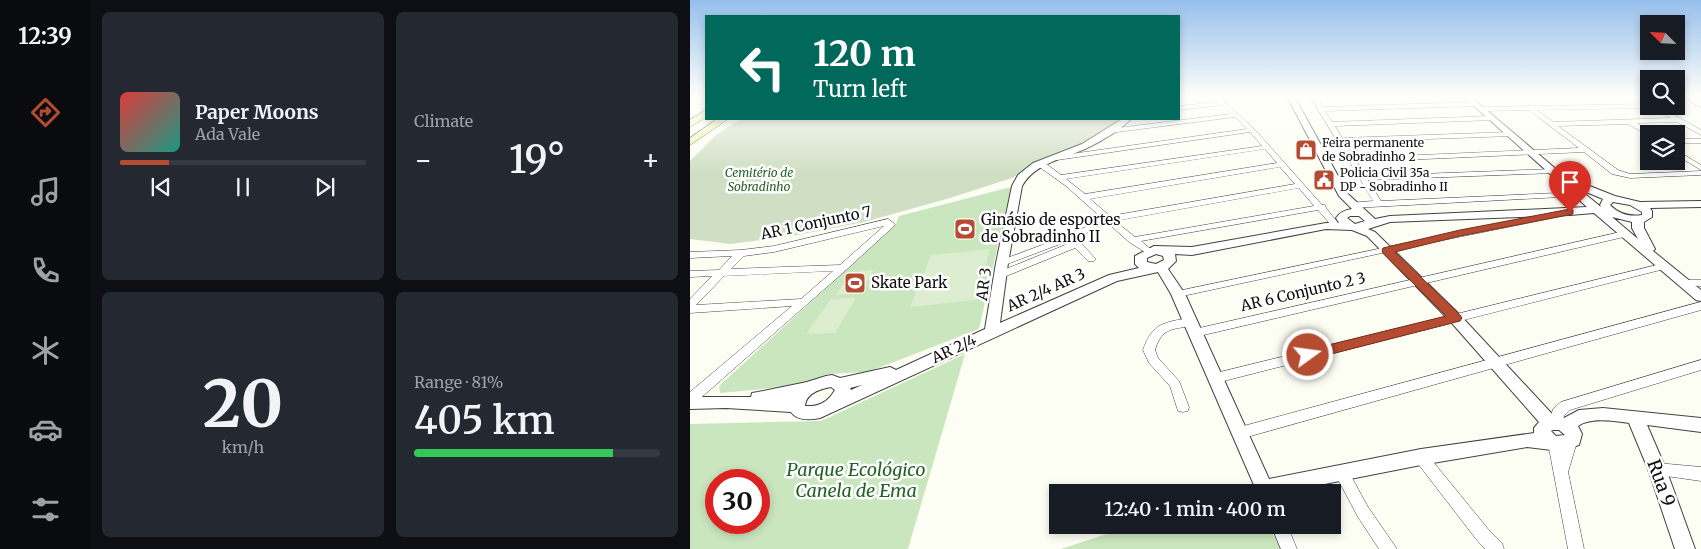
<!DOCTYPE html>
<meta charset="utf-8">
<style>
:root{--surface:#171b24;--page:#242831;--text:#f1f3f6;--muted:#9ea1a6;--line:#363941;--accent:#b54c32}
body{margin:0;font-family:Merriweather,serif;background:var(--page);color:var(--text);height:100vh;display:flex;flex-direction:column;font-size:19px;white-space:nowrap}
*{box-sizing:border-box;margin:0}
p{font-size:16px;color:var(--muted)}
.icon{flex:none;width:28px;height:28px;fill:none;stroke:currentColor;stroke-width:2;stroke-linecap:round;stroke-linejoin:round}
.map{position:relative;flex:1;overflow:hidden}
.panel{display:flex;flex-direction:column;gap:12px;padding:12px;background:#0d0f14;width:600px}
.panel>*{flex:none}
.hud{position:absolute;left:15px;top:15px;width:475px;height:105px;border-radius:0px;box-shadow:0 2px 8px #0003;background:#00695c;color:#fff;overflow:hidden}
.needle{width:32px;rotate:294deg}
.buttons{position:absolute;left:950px;top:15px;display:grid;gap:10px}
.buttons a{display:grid;place-items:center;width:45px;height:45px;border-radius:0px;background:var(--surface);box-shadow:0 2px 8px #0003;font-size:25px}
.speed{position:absolute;left:15px;top:469px;display:flex;gap:10px;font-size:25px;font-weight:700;text-align:center}
.speed>*{display:grid;place-content:center;width:65px;height:65px;border-radius:50%;background:var(--surface);box-shadow:0 2px 8px #0003;line-height:1}
.speed .limit{border:8px solid #d22;background:#fff;color:#111}
.pin{position:absolute;display:grid;place-items:center;width:42px;height:42px;color:#fff;margin:-51px -21px;border-radius:50% 50% 50% 0;rotate:-45deg;box-shadow:0 0 5px #0007}
.pin .icon{rotate:45deg}
.me{position:absolute;width:55px;margin:-28px;rotate:76deg;stroke-linejoin:round;filter:drop-shadow(0 0 4px #0008)}
.turn{display:flex;align-items:center;gap:18px;height:105px;padding:0 25px;font-size:22px}
.turn .icon{width:65px;height:65px;stroke-width:2.5}
.turn b{display:block;font-size:35px;line-height:42px}
.big{font-size:38px;font-weight:600;line-height:1.1}
.panel .widget{flex:1;display:flex;flex-direction:column;justify-content:center;gap:8px;min-width:0;padding:0 18px;border-radius:8px;background:var(--page)}
.panel .dial{align-items:center;gap:0}
.dial b{font-size:65px;line-height:1}
.song{display:flex;align-items:center;gap:15px}
.cover{width:60px;height:60px;border-radius:8px;background:linear-gradient(135deg,hsl(0 70% 55%),hsl(170 70% 35%))}
.played{height:5px;border-radius:2px;background:linear-gradient(90deg,var(--accent) 20%,var(--line) 20%)}
.keys{display:flex;justify-content:space-around;direction:ltr}
.heat{display:flex;justify-content:space-between;align-items:center;font-size:28px;direction:ltr}
.charge{height:8px;border-radius:4px;background:linear-gradient(90deg,#34c759 81%,var(--line) 0)}
.panel .tiles{flex:1;display:grid;gap:12px;grid-template-columns:repeat(2,1fr)}
.trip{position:absolute;left:359px;top:484px;width:292px;height:50px;border-radius:0px;background:var(--surface);box-shadow:0 2px 8px #0003;font-weight:600;line-height:50px;text-align:center}
main{display:flex;flex:1;min-height:0}
.tabs{display:flex;flex-direction:column;width:90px;justify-content:space-around;align-items:center;background:#090b0e;color:var(--muted)}
.tabs .icon{width:35px;height:35px}
.tabs .selected{color:var(--accent)}
.tabs b{font-size:22px;color:var(--text)}
.map>svg:first-child{display:block}
</style>
<main>
<nav class="tabs">
<b>12:39</b>
<svg class="icon selected" aria-label="directions" viewBox="0 0 24 24"><path d="M12 3l9 9-9 9-9-9zM9 14v-3h6M13 9l2 2-2 2"/></svg>
<svg class="icon" aria-label="music" viewBox="0 0 24 24"><path d="M9 18V5l10-2v13"/><circle cx="6" cy="18" r="3"/><circle cx="16" cy="16" r="3"/></svg>
<svg class="icon" aria-label="phone" viewBox="0 0 24 24"><path d="M5 4h4l2 5-3 2q2 4 5 5l2-3 5 2v4C11 20 4 13 5 4z"/></svg>
<svg class="icon" aria-label="climate" viewBox="0 0 24 24"><path d="M12 3v18M4 7l16 10M4 17L20 7"/></svg>
<svg class="icon" aria-label="car" viewBox="0 0 24 24"><path d="M5 17H2v-5l4-1 3-4h7l3 4 3 1v5h-3M9 17h6M6 11h13"/><circle cx="7" cy="17" r="2"/><circle cx="17" cy="17" r="2"/></svg>
<svg class="icon" aria-label="filters" viewBox="0 0 24 24"><path d="M4 7h16M4 17h16"/><circle cx="9" cy="7" r="2"/><circle cx="15" cy="17" r="2"/></svg>
</nav>
<section class="panel">
<div class="tiles">
<div class="widget">
<div class="song"><i class="cover"></i><div><b>Paper Moons</b><p>Ada Vale</p></div></div>
<div class="played"></div>
<div class="keys"><svg class="icon" aria-label="previous" viewBox="0 0 24 24"><path d="M18 5L8 12l10 7zM5 5v14"/></svg><svg class="icon" aria-label="pause" viewBox="0 0 24 24"><path d="M8 5v14M16 5v14"/></svg><svg class="icon" aria-label="next" viewBox="0 0 24 24"><path d="M6 5l10 7-10 7zM19 5v14"/></svg></div>
</div>
<div class="widget"><p>Climate</p>
<div class="heat"><a>−</a><b class="big">19°</b><a>+</a></div>
</div>
<div class="widget dial"><b>20</b><p>km/h</p></div>
<div class="widget"><p>Range · 81%</p><b class="big">405 km</b><div class="charge"></div></div>
</div>
</section>
<div class="map">
<svg width="1011" height="549" viewBox="0 0 1011 549">
<rect width="100%" height="100%" fill="#fdfef3"/>
<g fill="#c9e6be" fill-rule="evenodd">
<polygon points="321,187 289,329 178,372 138,374 105,386 30,393 29,386 206,224 209,216"/>
<path d="M275,354l-57,195h-218v-125l131,-3zM26,480h43v42h-43z"/>
<polygon points="444,525 578,525 591,549 371,549"/>
</g>
<polygon fill="#d0dfc4" points="50,119 434,119 390,146 362,155 322,178 260,198 174,222 97,237 40,244 0,239 0,161 26,135"/>
<g fill="#dceecf">
<polygon points="300,249 286,300 220,307 241,255"/>
<polygon points="184,270 169,294 146,295 161,272"/>
<polygon points="166,298 145,333 116,334 141,299"/>
</g>
<g fill="none" stroke-linecap="round" stroke-linejoin="round">
<g stroke="#424242" stroke-width="1">
<g id="minor">
<path d="M523,96h6l38,36 65,73h3l1,3 12,15 -1,2h-6l-13,-15 -177,31 12,10 -5,3 -19,-12 -21,-19 -32,15 18,19 2,2 -2,2h-6l-13,-13 -71,29h-8l-1,-2 1,-2 74,-30 -2,-2 -66,25 -3,-1 -2,-2 2,-2 67,-25 37,-17 -37,-33 -28,-20v-4h6l17,13 201,-29 -12,-14 -193,28 -4,-2 4,-2 190,-27 -12,-12 -126,16 -3,-2 3,-2 122,-15 -9,-9 -43,5v-4l39,-4zM575,149l12,14 -192,31 -19,-15zM590,167l15,17 -185,32 -20,-17zM609,188l15,18 -179,31 -20,-16z"/>
<path d="M620,96h6l7,11 153,-5 3,2 -3,2 -151,5 7,11 160,-6 3,2 -3,2 -157,6 7,12 169,-6 3,2 -3,2 -166,6 9,16 225,-10 -50,-38 -47,1 -3,-2 3,-2 165,-3 -15,-8h7l10,4v6h10l42,24v5l-24,-13 -40,1 14,10 1,1h-3v2l-21,-12 -70,2 60,44 12,4 71,-3v4l-71,3 -18,-4 -28,-22 -227,10 9,14 188,-7 4,2 -4,2 -186,7 13,21 199,-9 4,2 -4,2 -228,12 -4,-3 1,-2 24,-2zM963,108l18,10 -118,4 -16,-12z"/>
<polygon points="990,96 997,96 1011,103 1011,107"/>
<rect x="986" y="139" width="25" height="4"/>
<polygon points="986,150 1011,165 1011,170 986,155"/>
<polygon points="874,210 877,211 878,213 877,215 729,245 488,297 483,294 488,291"/>
<path d="M198,219l7,5 -1,2 -48,44 -151,133 -5,1v-12l102,-86 -102,7v-14l22,-23 -22,1v-6l29,-1 13,-14 -42,2v-6l51,-2 33,-4zM194,226l-44,39 -109,4 13,-13 30,-4zM143,271l-32,28 -105,6 28,-29z"/>
<polygon points="935,231 938,232 940,234 938,236 505,337 501,336 499,333 501,330 505,329"/>
<polygon points="975,263 978,264 980,266 978,268 526,383 522,381 520,378 522,375 526,373"/>
<polygon points="995,280 1011,280 1011,286 991,285 990,283 991,281"/>
<polygon points="1011,302 1011,310 550,439 545,437 543,433 545,429 550,427"/>
<path d="M500,318l4,1 2,3 -2,3c-20,5 -32,1 -39,25l3,8 21,23 10,26 -1,4 -5,1 -5,-1 -8,-25 -21,-23 -6,-13c9,-27 22,-28 47,-32z"/>
<polygon points="1011,360 1011,370 880,410 874,416 871,427 866,429 861,427 859,423 863,409 871,402"/>
<polygon points="880,436 885,438 887,442 878,472 894,549 878,549 858,443 860,439 865,437 870,439 872,445 875,438"/>
<polygon points="731,451 736,453 798,529 812,543 814,549 795,549 786,539 726,461 724,457 726,453"/>
<polygon points="967,463 1011,467 1011,481 962,474 960,469 962,464"/>
<polygon points="651,466 656,467 678,507 707,549 689,549 668,517 644,472 646,467"/>
<polygon points="581,525 597,525 607,549 591,549"/>
</g>
</g>
<g stroke="#424242" stroke-width="2">
<path id="tertiary" d="M597,96h7l54,98 27,25 15,-3 197,-9 -124,-111h7l100,85h7l38,15 25,6 61,-1v6l-51,1 2,3v6l-8,5v6l11,21 -2,2 48,39v11l-5,-1 -102,-87 -24,2 -180,7 -22,7 7,3 85,83 94,101 10,2 15,-8 24,-2 98,10v14l-54,-7 19,44 29,80h-20l-27,-80 -19,-46c-15,-2 -38,-6 -51,3l4,8 -3,11 -19,6 -33,-4 -106,18 -137,27h-27l-86,-198 -13,-22 -41,9 -297,137c-10,2 -23,3 -29,-6l-65,-4 -36,1v-12h61l1,-4 6,-1 49,-10 19,-6 6,-1 8,3 50,-11 6,3 89,-41 11,-66 16,-77 6,-11 15,-12 49,-19 40,-25h9c-12,12 -31,23 -46,30 -22,10 -50,14 -63,37l-14,77 -8,60 109,-48 30,-7 -4,-4v-8l19,-10 38,1 134,-24h13l-3,-5c4,-6 9,-8 16,-9l-13,-13zM889,189l24,10 -3,6 1,2zM923,202l17,3 12,7v3c-13,2 -23,-1 -32,-10zM660,216h9l6,5 -10,3 -8,-6zM922,217l20,5v6l6,11zM636,229l26,1 15,6 83,85 89,101 -5,6v5l-113,16 -152,30 -84,-185 -17,-25 8,-8 -1,-7 17,1zM466,254l7,2 1,4 -8,4 -9,-2v-4zM172,385l-11,5 -1,-2zM141,387l4,3c-7,12 -16,17 -30,16 1,-13 15,-17 26,-19zM863,430h6l6,5 -9,1 -5,-5z"/>
</g>
<g stroke="#313131" stroke-width="1">
<g id="secondary">
<polygon points="16,110 16,117 0,127 0,120"/>
<polygon points="27,119 38,119 0,145 0,138"/>
</g>
</g>
<use href="#minor" fill="#fff" fill-rule="evenodd"/>
<use href="#tertiary" fill="#fff" fill-rule="evenodd"/>
<use href="#secondary" fill="#eff8b3" fill-rule="evenodd"/>
</g>
<linearGradient id="sky" x2="0" y2="1"><stop stop-color="#96bfec"/><stop offset="0.56" stop-color="#fefffa"/><stop offset="1" stop-color="#fefffa" stop-opacity="0"/></linearGradient>
<rect width="1011" height="172" fill="url(#sky)"/>
<polygon fill="#b54c32" stroke="#763120" points="880,209 883,210 883,214 770,236 705,252 770,315 772,318 770,321 618,360 613,359 611,355 613,352 618,350 756,316 693,253 692,250 693,248 770,230"/>
<defs>
<g id="shop-square" transform="scale(1.125)"><rect x="-9" y="-9" width="18" height="18" rx="4" fill="#b54c32" stroke="#fff"/><path d="M-5-2.5h2.3a2.7 3.5 0 0 1 5.4 0H5L5.5 6h-11ZM-1.5-2.5h3a1.5 2.3 0 0 0-3 0Z" fill="#fff"/></g>
<g id="civic-square" transform="scale(1.125)"><rect x="-9" y="-9" width="18" height="18" rx="4" fill="#b54c32" stroke="#fff"/><path d="M-.6-6.5H3V-4.5H.6V-3L4-1V1h2V6H-6V1h2V-1L-.6-3ZM-1.2 2.5V6h2.4V2.5Z" fill="#fff"/></g>
<g id="stadium-square" transform="scale(1.125)"><rect x="-9" y="-9" width="18" height="18" rx="4" fill="#b54c32" stroke="#fff"/><path d="M0-5a6.5 5 0 1 0 0 10a6.5 5 0 1 0 0-10ZM-3.5-1.8h7v3.6h-7Z" fill="#fff"/></g>
</defs>
<g fill-rule="evenodd">
<use href="#shop-square" x="616" y="150"/>
<use href="#civic-square" x="634" y="180"/>
<use href="#stadium-square" x="275" y="229"/>
<use href="#stadium-square" x="165" y="283"/>
</g>
<g text-anchor="middle" stroke-width="5" stroke-linejoin="round" paint-order="stroke">
<g font-size="12" fill="#0f0f0f" stroke="#fff" text-anchor="start">
<text x="632" y="147">Feira permanente<tspan x="632" dy="14">de Sobradinho 2</tspan></text>
<text x="650" y="177">Policia Civil 35a<tspan x="650" dy="14">DP - Sobradinho II</tspan></text>
</g>
<g font-size="12" font-style="italic" fill="#246227" stroke="#fff">
<text x="69" y="177">Cemitério de<tspan x="69" dy="14">Sobradinho</tspan></text>
</g>
<g font-size="15" fill="#0f0f0f" stroke="#fff" text-anchor="start">
<text x="291" y="225">Ginásio de esportes<tspan x="291" dy="17">de Sobradinho II</tspan></text>
<text x="181" y="288">Skate Park</text>
</g>
<g font-size="15" fill="#0f0f0f" stroke="#fff">
<text transform="translate(126 223) rotate(-12)" y="5">AR 1 Conjunto 7</text>
<text transform="translate(294 284) rotate(-82)" y="5">AR 3</text>
<text transform="translate(356 290) rotate(-24)" y="5">AR 2/4 AR 3</text>
<text transform="translate(613 292) rotate(-13)" y="5">AR 6 Conjunto 2 3</text>
<text transform="translate(264 349) rotate(-25)" y="5">AR 2/4</text>
</g>
<g font-size="18" font-style="italic" fill="#246227" stroke="#fff">
<text x="166" y="476">Parque Ecológico<tspan x="166" dy="21">Canela de Ema</tspan></text>
</g>
<g font-size="18" fill="#0f0f0f" stroke="#fff">
<text transform="translate(971 483) rotate(70)" y="6">Rua 9</text>
</g>
</g>
</svg>
<div class="buttons">
<a><svg class="needle" viewBox="-14 -14 28 28"><path d="M0-13l5 13h-10z" fill="#e53935"/><path d="M0 13l5-13h-10z" fill="#9ea1a6"/></svg></a>
<a><svg class="icon" aria-label="search" viewBox="0 0 24 24"><circle cx="10" cy="10" r="6"/><path d="M15 15l6 6"/></svg></a>
<a><svg class="icon" aria-label="layers" viewBox="0 0 24 24"><path d="M12 4l9 5-9 5-9-5zM3 14l9 5 9-5"/></svg></a>
</div>
<div class="speed"><div class="limit">30</div></div>
<div class="pin" style="left:880px;top:212px;background:#d93025"><svg class="icon" aria-label="arrive" viewBox="0 0 24 24"><path d="M6 21V4h12l-3 4 3 4H6"/></svg></div>
<svg class="me" style="left:618px;top:355px" viewBox="-20 -20 40 40"><circle r="17" fill="#b54c32" stroke="#fff" stroke-width="3"/><path d="M0-11L8 9 0 5-8 9z" fill="#fff"/></svg>
<div class="trip">12:40 · 1 min · 400 m</div>
<div class="hud">
<div class="turn"><svg class="icon" aria-label="left" viewBox="0 0 24 24"><path d="M17 20v-9H6M10 6l-5 5 5 5"/></svg><div><b>120 m</b>Turn left</div></div>
</div>
</div>
</main>
